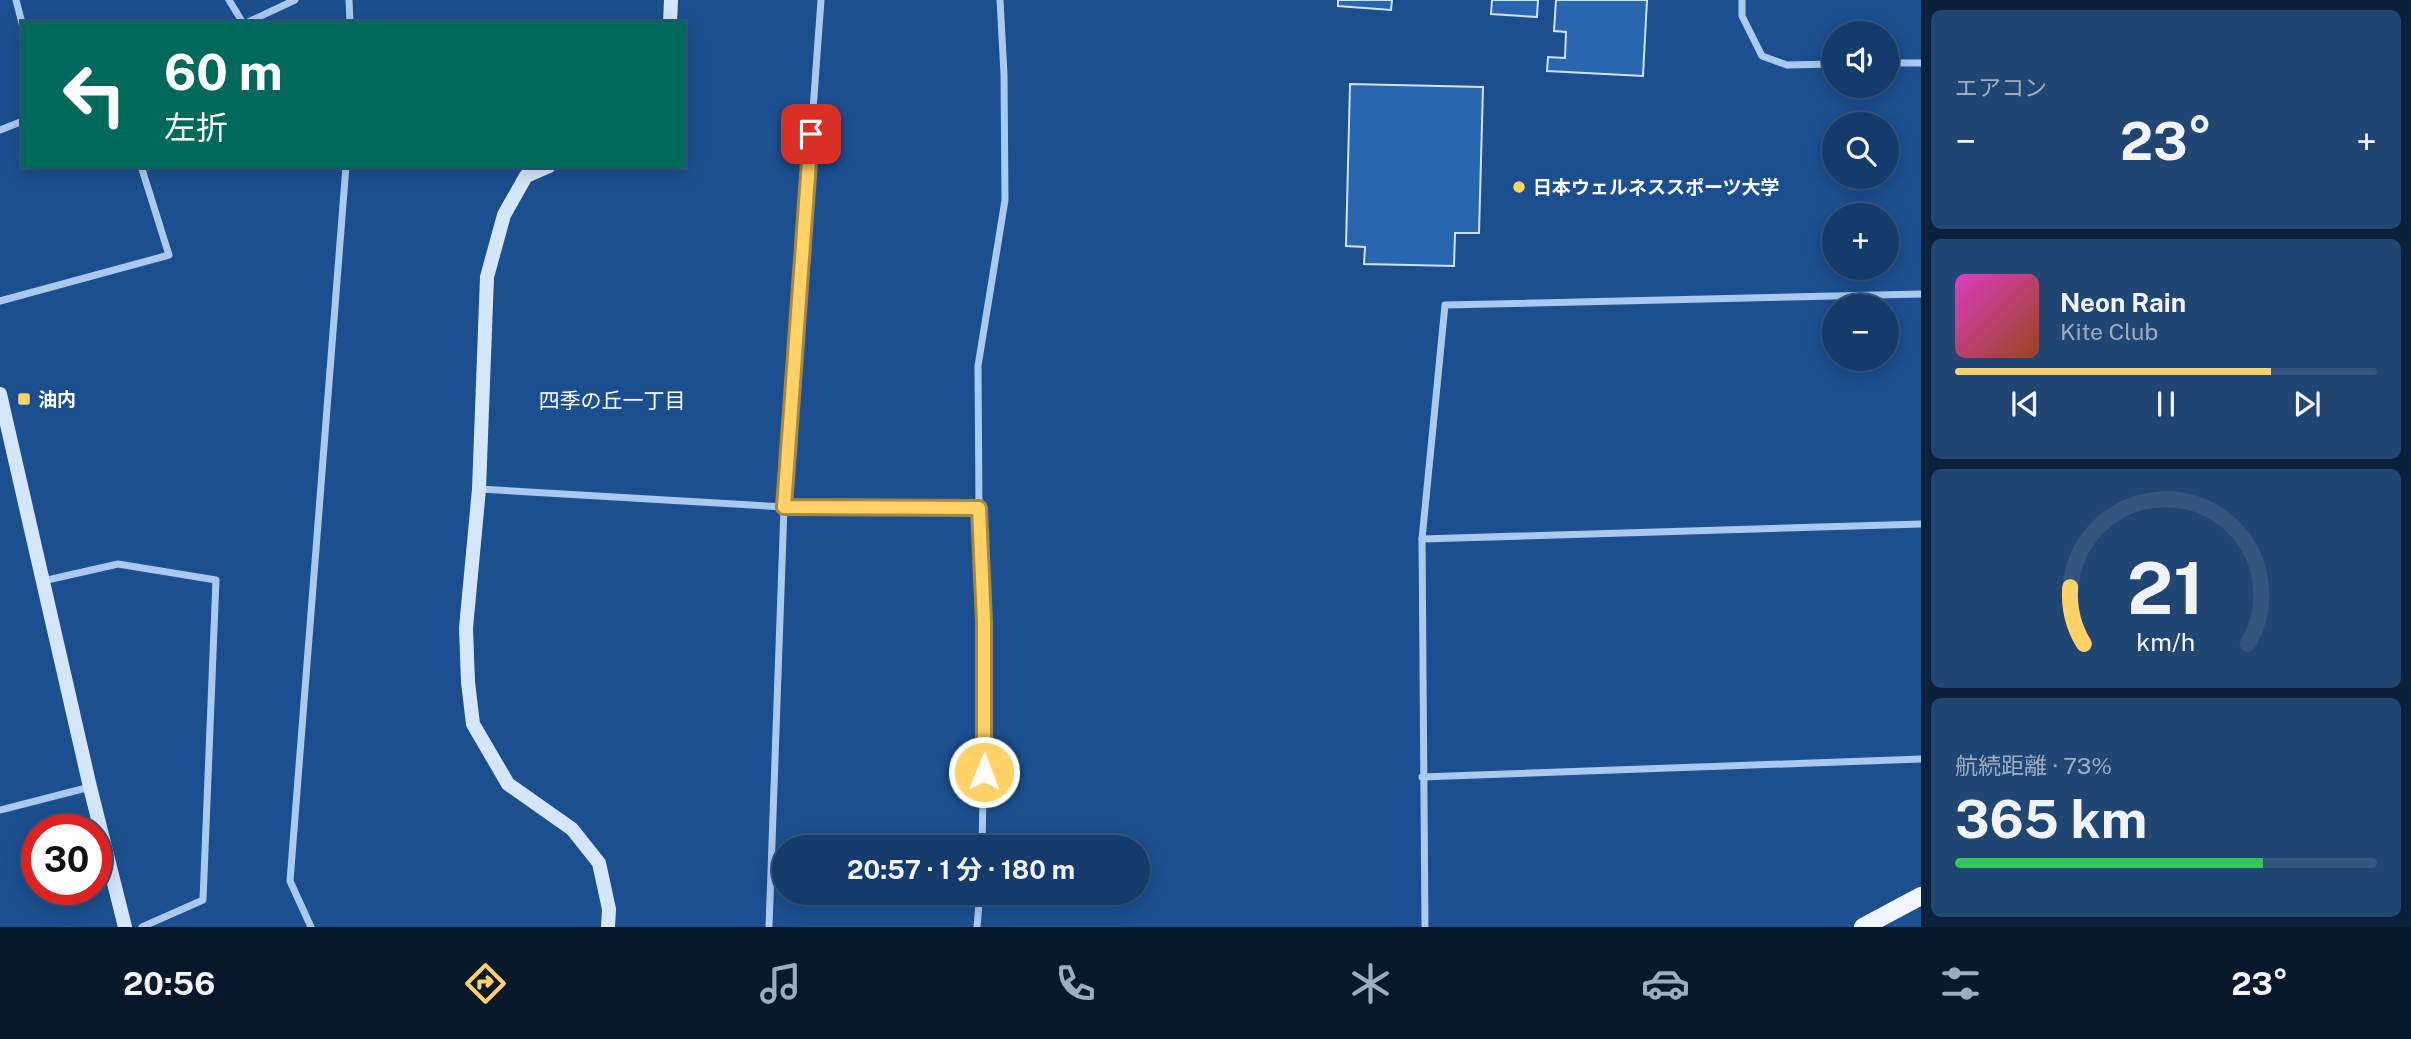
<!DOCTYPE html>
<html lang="ja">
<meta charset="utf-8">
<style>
:root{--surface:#143b6b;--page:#214673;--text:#f1f3f6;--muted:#9dadc1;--line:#33557e;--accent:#ffd166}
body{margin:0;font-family:"Public Sans","Noto Sans JP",sans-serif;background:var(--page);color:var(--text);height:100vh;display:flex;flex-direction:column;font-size:26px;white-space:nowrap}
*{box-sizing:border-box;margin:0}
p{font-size:23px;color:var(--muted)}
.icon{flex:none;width:38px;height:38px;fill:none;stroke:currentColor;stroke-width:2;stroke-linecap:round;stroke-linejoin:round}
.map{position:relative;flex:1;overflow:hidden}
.drawer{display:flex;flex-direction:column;gap:10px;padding:10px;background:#0b203b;width:490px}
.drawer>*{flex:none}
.guide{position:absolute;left:21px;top:21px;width:665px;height:147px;border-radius:0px;box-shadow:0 4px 18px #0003,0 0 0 2px var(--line);background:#00695c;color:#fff;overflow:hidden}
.buttons{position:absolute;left:1822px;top:21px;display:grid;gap:14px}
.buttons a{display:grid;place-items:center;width:77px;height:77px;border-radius:50%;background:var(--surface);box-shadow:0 4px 18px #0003,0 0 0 2px var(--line);font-size:35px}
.speed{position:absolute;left:21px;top:814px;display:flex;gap:14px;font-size:35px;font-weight:700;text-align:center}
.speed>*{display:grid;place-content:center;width:91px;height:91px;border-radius:50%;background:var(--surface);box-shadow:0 4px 18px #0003,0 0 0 2px var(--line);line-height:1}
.speed .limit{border:10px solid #d22;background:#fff;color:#111}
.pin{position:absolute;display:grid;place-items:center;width:60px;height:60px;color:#fff;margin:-30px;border-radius:14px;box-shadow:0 4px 10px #0006}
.me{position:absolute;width:77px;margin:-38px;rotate:1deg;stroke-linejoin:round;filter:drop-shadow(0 0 5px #0008)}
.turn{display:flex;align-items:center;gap:24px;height:147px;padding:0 28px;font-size:32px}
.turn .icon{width:91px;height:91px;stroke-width:2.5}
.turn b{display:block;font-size:49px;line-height:60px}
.big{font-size:52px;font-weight:700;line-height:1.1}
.drawer .card{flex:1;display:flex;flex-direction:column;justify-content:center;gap:10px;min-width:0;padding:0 24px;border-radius:10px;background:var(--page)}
.drawer .dial{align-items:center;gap:0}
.dial svg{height:182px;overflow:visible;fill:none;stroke:var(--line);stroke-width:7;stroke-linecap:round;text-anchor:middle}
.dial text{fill:var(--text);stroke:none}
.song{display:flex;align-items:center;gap:21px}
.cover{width:84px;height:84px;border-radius:10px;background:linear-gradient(135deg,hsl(310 70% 55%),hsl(20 70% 35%))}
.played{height:7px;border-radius:4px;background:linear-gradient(90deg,var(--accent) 75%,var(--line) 75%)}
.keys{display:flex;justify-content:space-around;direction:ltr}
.heat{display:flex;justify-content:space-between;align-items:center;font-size:38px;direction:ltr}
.charge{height:10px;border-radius:5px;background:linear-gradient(90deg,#34c759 73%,var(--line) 0)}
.trip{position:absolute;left:772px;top:835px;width:378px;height:70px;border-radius:35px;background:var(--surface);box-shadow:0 4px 18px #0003,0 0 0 2px var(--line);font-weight:700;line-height:70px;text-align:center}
.menu{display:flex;height:112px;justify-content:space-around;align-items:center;background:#08182b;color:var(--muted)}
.menu .icon{width:49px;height:49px}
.menu .active{color:var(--accent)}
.menu b{font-size:32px;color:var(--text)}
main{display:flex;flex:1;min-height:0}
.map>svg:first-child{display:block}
</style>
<main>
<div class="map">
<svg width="1921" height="927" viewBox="0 0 1921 927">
<rect width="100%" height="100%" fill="#1b4f8f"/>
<g fill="#2a66ad" stroke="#cfe3fa" stroke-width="2">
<polygon points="1338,0 1392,0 1391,10 1338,6"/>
<polygon points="1492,0 1538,0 1537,17 1491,14"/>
<polygon points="1556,0 1647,0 1643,76 1547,71 1548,57 1565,58 1566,32 1554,31"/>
<polygon points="1350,84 1483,87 1479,233 1455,233 1454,266 1364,264 1365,247 1346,246"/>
</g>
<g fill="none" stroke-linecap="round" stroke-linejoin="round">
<g stroke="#a9c9ee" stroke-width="7">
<polyline points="16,0 23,27"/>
<polyline points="229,0 243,23"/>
<polyline points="349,0 350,23"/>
<polyline points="1742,0 1742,16 1762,56 1787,65 1834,64"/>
<polyline points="246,23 295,0"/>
<polyline points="1886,63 1921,63"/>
<polyline points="0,130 23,121"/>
<polyline points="0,301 169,255 141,166"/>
<polyline points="479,489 784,507 979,508"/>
<polyline points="1422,539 1921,524"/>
<polyline points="43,581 118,564 216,580 203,900 142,927"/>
<polyline points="1422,777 1921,759"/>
<polyline points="0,810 90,787"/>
<polyline points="982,847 985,696 979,508 978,366 1005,200 1004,74 1000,0"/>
<polyline points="311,927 290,881 346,166"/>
<polyline points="769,927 784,507 821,0"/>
<polyline points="977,927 980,892"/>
<polyline points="1425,927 1422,539 1445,305 1921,294"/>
</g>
<g stroke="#d6e6fa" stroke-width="14">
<polyline points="670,23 671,0"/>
<polyline points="549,166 526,176 504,215 487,277 479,489 466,628 468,682 473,724 508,784 572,829 599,863 609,909 608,927"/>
<polyline points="0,394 90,787 125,927"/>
</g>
<polyline stroke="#f0f6ff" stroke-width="18" points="1863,927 1921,896"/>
</g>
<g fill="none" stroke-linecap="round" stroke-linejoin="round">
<g stroke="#a68842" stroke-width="18">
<polyline id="route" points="811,134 784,507 979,508 984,622 984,772"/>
</g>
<use href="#route" stroke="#ffd166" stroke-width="12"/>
</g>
<g fill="#ffd166" stroke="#1b4f8f" stroke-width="2.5">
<circle cx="1519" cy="187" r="7"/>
<rect x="17" y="392" width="14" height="14" rx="3.5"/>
</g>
<g text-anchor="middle" stroke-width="7" stroke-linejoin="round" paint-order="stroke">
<g font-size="19" font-weight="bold" fill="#fff" stroke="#1b4f8f" text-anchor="start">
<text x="1533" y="194">日本ウェルネススポーツ大学</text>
<text x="38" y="406">油内</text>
</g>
<g font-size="21" fill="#fff" stroke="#1b4f8f">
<text x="612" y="408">四季の丘一丁目</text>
</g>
</g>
</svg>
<div class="buttons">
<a><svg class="icon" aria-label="sound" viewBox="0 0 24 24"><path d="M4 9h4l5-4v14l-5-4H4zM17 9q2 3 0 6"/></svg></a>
<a><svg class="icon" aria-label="search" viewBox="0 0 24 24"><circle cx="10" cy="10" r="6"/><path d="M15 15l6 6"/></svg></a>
<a>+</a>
<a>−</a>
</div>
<div class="speed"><div class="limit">30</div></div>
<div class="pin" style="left:811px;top:134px;background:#d93025"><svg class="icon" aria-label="arrive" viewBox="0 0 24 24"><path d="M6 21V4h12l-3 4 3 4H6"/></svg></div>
<svg class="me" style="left:984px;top:772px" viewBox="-20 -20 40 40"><circle r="17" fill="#ffd166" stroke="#fff" stroke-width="3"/><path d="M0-11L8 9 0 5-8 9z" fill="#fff"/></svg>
<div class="trip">20:57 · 1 分 · 180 m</div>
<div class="guide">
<div class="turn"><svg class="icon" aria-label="left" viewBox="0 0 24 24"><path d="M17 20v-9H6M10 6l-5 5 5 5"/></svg><div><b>60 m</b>左折</div></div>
</div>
</div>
<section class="drawer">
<div class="card"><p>エアコン</p>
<div class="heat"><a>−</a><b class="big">23°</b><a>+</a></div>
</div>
<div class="card">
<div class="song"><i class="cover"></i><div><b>Neon Rain</b><p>Kite Club</p></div></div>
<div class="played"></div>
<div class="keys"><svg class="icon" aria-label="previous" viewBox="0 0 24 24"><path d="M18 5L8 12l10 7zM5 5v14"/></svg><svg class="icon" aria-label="pause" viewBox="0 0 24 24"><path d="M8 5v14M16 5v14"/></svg><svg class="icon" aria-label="next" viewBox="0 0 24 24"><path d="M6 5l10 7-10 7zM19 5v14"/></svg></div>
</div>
<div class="card dial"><svg viewBox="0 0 100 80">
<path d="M14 69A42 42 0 1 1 86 69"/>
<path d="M14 69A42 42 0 0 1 8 44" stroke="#ffd166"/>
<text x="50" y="56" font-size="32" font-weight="700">21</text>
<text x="50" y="72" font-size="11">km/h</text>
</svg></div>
<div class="card"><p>航続距離 · 73%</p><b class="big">365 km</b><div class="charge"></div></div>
</section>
</main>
<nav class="menu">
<b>20:56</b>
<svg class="icon active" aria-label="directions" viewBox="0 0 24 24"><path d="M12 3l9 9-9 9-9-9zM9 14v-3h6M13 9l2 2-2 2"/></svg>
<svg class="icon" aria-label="music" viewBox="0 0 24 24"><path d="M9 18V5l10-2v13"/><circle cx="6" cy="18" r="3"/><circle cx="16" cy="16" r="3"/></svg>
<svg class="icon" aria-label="phone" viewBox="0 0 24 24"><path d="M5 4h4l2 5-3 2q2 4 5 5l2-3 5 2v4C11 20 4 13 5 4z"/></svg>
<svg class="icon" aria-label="climate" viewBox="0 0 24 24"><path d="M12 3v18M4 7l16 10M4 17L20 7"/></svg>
<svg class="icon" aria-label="car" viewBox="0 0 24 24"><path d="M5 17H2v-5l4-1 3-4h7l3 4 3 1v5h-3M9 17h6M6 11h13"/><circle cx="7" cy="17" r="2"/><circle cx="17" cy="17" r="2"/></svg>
<svg class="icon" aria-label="filters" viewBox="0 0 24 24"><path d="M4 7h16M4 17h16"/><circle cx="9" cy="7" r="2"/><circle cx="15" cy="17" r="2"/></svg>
<b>23°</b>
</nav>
